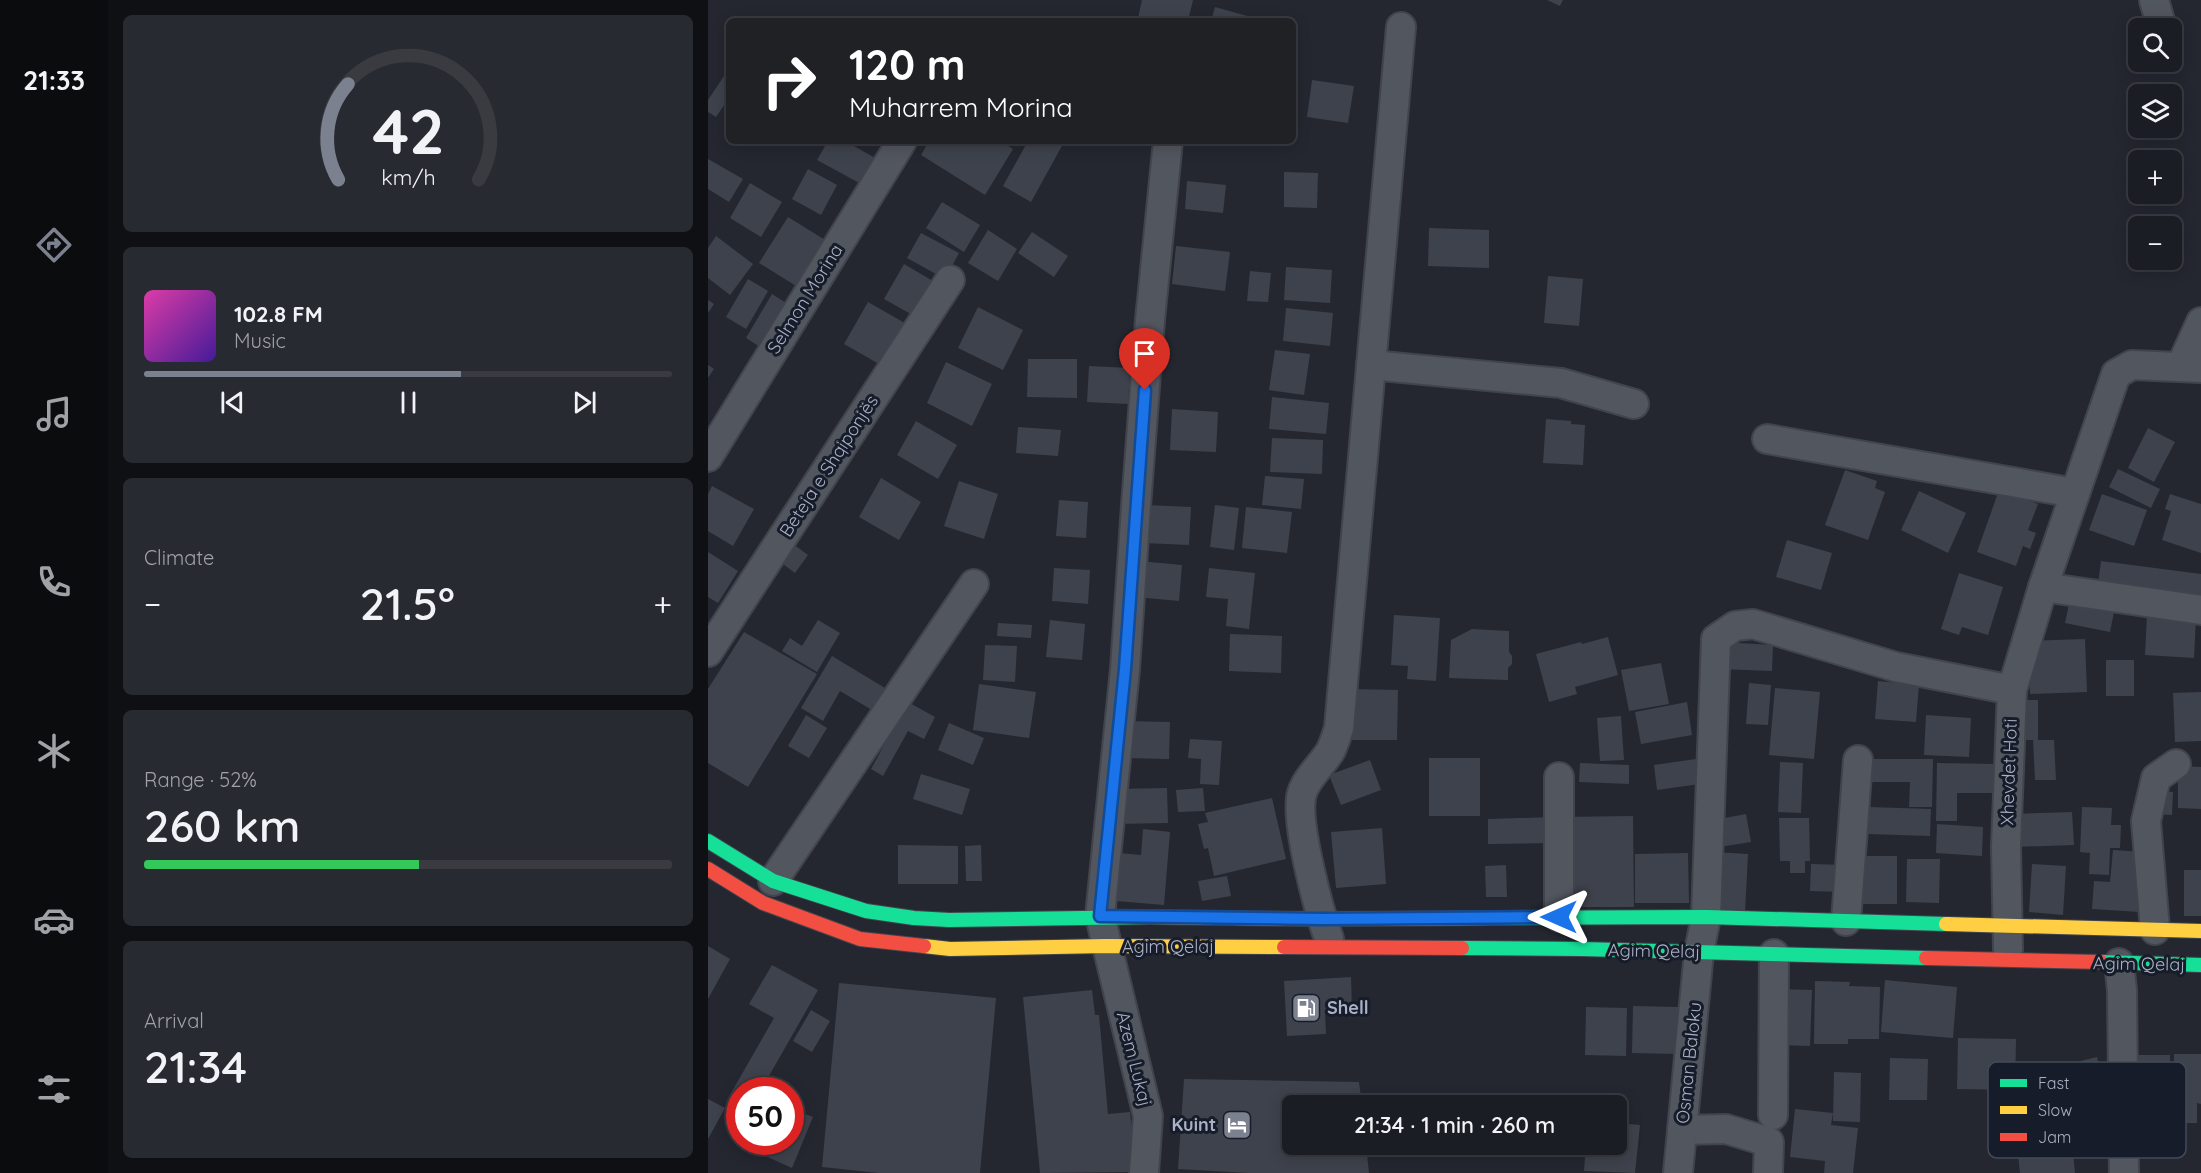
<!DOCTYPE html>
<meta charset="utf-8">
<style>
:root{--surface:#1b1d24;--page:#282a31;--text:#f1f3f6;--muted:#a0a2a6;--line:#393b41;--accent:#7c8190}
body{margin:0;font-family:Quicksand,sans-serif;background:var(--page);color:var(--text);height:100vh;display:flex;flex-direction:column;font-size:22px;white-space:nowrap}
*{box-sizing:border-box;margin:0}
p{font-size:20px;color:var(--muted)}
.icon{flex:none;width:33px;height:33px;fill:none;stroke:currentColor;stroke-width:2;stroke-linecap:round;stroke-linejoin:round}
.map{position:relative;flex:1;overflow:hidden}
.side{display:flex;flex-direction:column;gap:15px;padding:15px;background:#0f1014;width:600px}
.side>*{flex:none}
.hud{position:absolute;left:18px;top:18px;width:570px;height:126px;border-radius:9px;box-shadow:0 3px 15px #0003,0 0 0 2px var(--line);background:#202124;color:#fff;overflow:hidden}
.tools{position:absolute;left:1420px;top:18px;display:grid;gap:12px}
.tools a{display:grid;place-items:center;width:54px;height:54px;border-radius:9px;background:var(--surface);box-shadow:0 3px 15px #0003,0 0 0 2px var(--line);font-size:30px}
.speed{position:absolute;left:18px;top:1077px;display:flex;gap:12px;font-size:30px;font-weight:700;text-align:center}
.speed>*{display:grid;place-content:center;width:78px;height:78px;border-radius:50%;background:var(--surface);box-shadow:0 3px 15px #0003,0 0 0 2px var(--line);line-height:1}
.speed .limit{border:9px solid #d22;background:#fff;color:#111}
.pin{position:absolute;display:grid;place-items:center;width:51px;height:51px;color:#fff;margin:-62px -26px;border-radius:50% 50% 50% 0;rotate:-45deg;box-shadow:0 0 6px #0007}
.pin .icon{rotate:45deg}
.me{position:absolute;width:66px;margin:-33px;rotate:270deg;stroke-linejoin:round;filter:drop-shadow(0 0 4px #0008)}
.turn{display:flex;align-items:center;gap:21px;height:126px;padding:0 24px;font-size:27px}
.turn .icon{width:78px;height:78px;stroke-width:2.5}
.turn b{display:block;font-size:42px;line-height:51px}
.big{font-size:45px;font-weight:600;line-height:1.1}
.side .tile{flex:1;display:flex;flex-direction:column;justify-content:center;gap:9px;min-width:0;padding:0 21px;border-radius:9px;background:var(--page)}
.side .dial{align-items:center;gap:0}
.dial svg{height:156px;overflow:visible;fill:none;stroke:var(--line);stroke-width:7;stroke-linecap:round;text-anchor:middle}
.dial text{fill:var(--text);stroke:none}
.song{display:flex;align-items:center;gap:18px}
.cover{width:72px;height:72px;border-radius:9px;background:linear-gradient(135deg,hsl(320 70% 55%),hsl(260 70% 35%))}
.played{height:6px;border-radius:3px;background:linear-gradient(90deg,var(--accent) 60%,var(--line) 60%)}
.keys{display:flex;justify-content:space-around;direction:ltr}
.heat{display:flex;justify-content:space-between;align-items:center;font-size:33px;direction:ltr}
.charge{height:9px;border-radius:4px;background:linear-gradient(90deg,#34c759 52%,var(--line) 0)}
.trip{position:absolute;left:574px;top:1095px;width:345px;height:60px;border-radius:9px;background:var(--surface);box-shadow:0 3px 15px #0003,0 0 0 2px var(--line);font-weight:600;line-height:60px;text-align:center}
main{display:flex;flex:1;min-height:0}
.tabs{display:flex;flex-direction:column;width:108px;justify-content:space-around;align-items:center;background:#0b0c0e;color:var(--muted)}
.tabs .icon{width:42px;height:42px}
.tabs .selected{color:var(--accent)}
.tabs b{font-size:27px;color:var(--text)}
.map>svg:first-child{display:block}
</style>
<main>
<nav class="tabs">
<b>21:33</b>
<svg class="icon selected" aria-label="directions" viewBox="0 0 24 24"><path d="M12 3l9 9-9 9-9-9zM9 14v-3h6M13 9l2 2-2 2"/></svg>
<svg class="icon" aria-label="music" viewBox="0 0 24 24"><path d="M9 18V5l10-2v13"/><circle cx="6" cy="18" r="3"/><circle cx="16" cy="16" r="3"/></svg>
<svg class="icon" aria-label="phone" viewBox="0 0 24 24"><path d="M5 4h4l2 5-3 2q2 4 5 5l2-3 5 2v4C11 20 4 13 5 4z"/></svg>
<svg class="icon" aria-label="climate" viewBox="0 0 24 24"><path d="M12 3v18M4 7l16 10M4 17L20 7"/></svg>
<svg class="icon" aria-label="car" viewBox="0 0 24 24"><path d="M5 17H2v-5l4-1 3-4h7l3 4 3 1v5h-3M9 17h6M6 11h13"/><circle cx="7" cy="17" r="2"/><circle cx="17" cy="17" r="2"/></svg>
<svg class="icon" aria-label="filters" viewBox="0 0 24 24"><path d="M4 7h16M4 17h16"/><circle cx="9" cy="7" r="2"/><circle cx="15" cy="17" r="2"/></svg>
</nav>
<section class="side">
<div class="tile dial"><svg viewBox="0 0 100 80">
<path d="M14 69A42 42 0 1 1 86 69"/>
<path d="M14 69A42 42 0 0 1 19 20" stroke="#7c8190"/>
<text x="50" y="56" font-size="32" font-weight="700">42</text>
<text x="50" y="72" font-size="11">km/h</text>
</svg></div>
<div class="tile">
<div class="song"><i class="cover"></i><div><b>102.8 FM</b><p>Music</p></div></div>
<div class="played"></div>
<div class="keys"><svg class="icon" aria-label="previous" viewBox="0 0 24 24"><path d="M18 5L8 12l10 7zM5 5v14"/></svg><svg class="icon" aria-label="pause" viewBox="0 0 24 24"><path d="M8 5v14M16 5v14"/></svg><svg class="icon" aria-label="next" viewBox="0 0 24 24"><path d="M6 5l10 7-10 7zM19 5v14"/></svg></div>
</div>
<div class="tile"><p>Climate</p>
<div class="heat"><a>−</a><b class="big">21.5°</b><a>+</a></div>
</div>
<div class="tile"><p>Range · 52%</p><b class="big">260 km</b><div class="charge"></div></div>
<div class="tile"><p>Arrival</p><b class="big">21:34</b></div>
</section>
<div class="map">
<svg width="1493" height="1173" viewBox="0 0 1493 1173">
<rect width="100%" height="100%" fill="#242730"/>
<g fill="#3e424c">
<polygon points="434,0 485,0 480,21 444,21 430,18"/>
<polygon points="839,0 855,0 852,6"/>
<polygon points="507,7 543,17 541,21 503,21"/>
<polygon points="18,73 21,75 21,98 8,117 0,112 0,100"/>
<polygon points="604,80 646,86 640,123 599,117"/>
<polygon points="120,141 137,141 169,159 155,185 109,160"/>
<polygon points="221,141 292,141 305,149 277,195 213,155"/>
<polygon points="320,141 349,141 355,144 323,202 295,186"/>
<polygon points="0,159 35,179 21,202 0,189"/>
<polygon points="100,169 129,185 113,215 84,199"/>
<polygon points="576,172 610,173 609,208 576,207"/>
<polygon points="479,181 518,185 515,213 477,209"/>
<polygon points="42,183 74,202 53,237 22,218"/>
<polygon points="234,202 272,225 256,252 218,228"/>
<polygon points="80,217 122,243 93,289 51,263"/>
<polygon points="721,228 781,230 781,268 720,266"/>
<polygon points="280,230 309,249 290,281 260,263"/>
<polygon points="324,232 360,256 346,277 310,253"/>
<polygon points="213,233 251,253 237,279 199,258"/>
<polygon points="8,236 45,264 22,295 0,278 0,248"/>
<polygon points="468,246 522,252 517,291 464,284"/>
<polygon points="196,264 230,284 210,318 176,299"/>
<polygon points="578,267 624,270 622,303 576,300"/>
<polygon points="542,271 563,273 560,302 539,301"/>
<polygon points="840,276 875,279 871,326 836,323"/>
<polygon points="40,279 60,291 38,329 18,317"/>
<polygon points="64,294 86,308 60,352 38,338"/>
<polygon points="0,300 6,304 0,313"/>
<polygon points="160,302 202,326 178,368 136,344"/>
<polygon points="270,307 315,330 295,370 250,348"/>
<polygon points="578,308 625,313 622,346 575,341"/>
<polygon points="567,350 602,354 596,395 561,390"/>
<polygon points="320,359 369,359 369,398 319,397"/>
<polygon points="238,362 284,384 264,426 219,403"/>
<polygon points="0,365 6,369 0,378"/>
<polygon points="381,366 422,368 420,404 379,402"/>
<polygon points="564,397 621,403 618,434 561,429"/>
<polygon points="464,409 510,412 508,452 462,450"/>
<polygon points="838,419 863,421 863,424 877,425 875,465 835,463"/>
<polygon points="208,421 249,445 230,479 189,455"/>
<polygon points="310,427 353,430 350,456 308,453"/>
<polygon points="1440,428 1467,442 1446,482 1420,468"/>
<polygon points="564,438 615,440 614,474 562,472"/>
<polygon points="1410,469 1452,489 1443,508 1401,487"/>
<polygon points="1137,470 1169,481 1167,488 1177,492 1160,540 1117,525"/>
<polygon points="557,476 596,479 593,509 554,505"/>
<polygon points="173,478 213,502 191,540 151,517"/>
<polygon points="251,481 290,494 276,539 236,526"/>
<polygon points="4,486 46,509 25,546 0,531 0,494"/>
<polygon points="1291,490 1330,504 1320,530 1328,533 1322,549 1315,546 1308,566 1269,552"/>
<polygon points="1211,491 1258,513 1240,553 1193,530"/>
<polygon points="1394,494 1439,510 1426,546 1381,530"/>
<polygon points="1462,494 1493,504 1493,553 1454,540 1463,511 1457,509"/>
<polygon points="351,500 380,502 378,538 348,536"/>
<polygon points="438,505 483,507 481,545 436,543"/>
<polygon points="507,505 531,508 526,550 502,547"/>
<polygon points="538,507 584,512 579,553 534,548"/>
<polygon points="1079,540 1124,553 1113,590 1068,577"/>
<polygon points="81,541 100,555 87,573 68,559"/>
<polygon points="0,552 30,571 10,603 0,597"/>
<polygon points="431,561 474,565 471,601 428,597"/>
<polygon points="1393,561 1493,574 1493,604 1389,591"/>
<polygon points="346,568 382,570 380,604 344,601"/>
<polygon points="501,568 547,573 541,629 518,626 520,599 498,597"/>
<polygon points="1251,573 1295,587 1280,635 1254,627 1251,635 1233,629"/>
<polygon points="1362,599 1407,607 1402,632 1357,623"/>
<polygon points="1439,614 1488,617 1486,658 1437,655"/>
<polygon points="686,615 732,618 728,681 699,679 700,666 683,665"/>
<polygon points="110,620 132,633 109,672 74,651 82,638 94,646"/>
<polygon points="342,620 377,624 374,660 338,657"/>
<polygon points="290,623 324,625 323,638 289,636"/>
<polygon points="764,629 801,631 801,652 804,656 804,664 800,668 800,680 741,678 743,640"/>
<polygon points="36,632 109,674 40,787 0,763 0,689"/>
<polygon points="522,634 574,636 573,673 521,671"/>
<polygon points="900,637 910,675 867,687 869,694 841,702 828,654 873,642 874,644"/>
<polygon points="1377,639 1379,692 1322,694 1320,641"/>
<polygon points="1012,642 1065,645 1064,671 1011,669"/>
<polygon points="277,645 309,646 307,682 275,680"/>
<polygon points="124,656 182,691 169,713 132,691 115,721 93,708"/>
<rect x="1398" y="660" width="28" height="36"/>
<polygon points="953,663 961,704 921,711 913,670"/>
<polygon points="1170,681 1211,685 1208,722 1167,719"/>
<polygon points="1041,683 1063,685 1060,725 1038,724"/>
<polygon points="271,684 328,692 321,738 265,730"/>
<polygon points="1067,688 1112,692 1106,759 1061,755"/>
<polygon points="644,689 690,690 689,740 643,740"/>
<polygon points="1493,692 1493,741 1467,742 1465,693"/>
<polygon points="1306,700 1330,700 1330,740 1346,740 1348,780 1327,780 1325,740 1306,740"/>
<polygon points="200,702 227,717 216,739 200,731 175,776 163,769"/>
<polygon points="979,702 984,735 933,744 927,712"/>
<polygon points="98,715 119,728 101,758 80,746"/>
<polygon points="1218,715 1263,718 1261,757 1216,755"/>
<polygon points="913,716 916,760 892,761 889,718"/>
<polygon points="417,721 462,722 461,759 416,758"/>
<polygon points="241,723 276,738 265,765 230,750"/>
<polygon points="482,739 514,741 511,785 492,784 493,759 480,758"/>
<rect x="721" y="758" width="51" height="58"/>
<polygon points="988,759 992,784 949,790 946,765"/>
<polygon points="1164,759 1225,759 1224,807 1201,807 1202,782 1163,782"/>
<polygon points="662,760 673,790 633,805 621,775"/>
<polygon points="1072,762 1095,763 1093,813 1070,812"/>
<polygon points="872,763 921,765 921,784 871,782"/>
<polygon points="1229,763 1286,764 1285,793 1249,793 1249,821 1228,821"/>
<polygon points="1470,766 1493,767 1493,809 1470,808"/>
<polygon points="213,774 262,789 254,815 205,799"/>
<polygon points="459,788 460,823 407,824 406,789"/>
<polygon points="495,788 497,811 470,812 468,790"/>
<polygon points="1446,791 1465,792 1464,815 1445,814"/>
<polygon points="564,798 578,859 506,876 500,848 496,849 490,824 500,822 497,813"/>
<polygon points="1161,807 1223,809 1222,836 1160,834"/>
<polygon points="1374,807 1404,808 1403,825 1413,825 1412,848 1402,848 1401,875 1381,874 1382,853 1372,852"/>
<polygon points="1364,812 1366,845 1305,847 1304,814"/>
<polygon points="1038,814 1043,842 1011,847 1006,820"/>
<polygon points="925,816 926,907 856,907 854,817"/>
<polygon points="845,817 846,843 780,844 780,819"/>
<polygon points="1071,818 1101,818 1102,861 1097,861 1097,873 1082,873 1082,861 1072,861"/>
<polygon points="1229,824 1275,827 1274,856 1228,853"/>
<polygon points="674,828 678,884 628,888 623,832"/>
<polygon points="435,829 462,832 456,905 396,900 401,852 433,855"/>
<polygon points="190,845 250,846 250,884 190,884"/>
<polygon points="273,845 274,881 258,881 257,846"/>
<polygon points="1405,850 1436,852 1432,912 1384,909 1386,881 1402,882"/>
<polygon points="1004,852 1040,854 1037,913 1001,912"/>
<polygon points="980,853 981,903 927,903 927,854"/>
<rect x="1147" y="856" width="42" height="48"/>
<polygon points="1199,859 1232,859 1231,903 1198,902"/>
<polygon points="1103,864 1137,865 1136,892 1102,891"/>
<polygon points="1324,864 1358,866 1355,915 1321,912"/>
<polygon points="798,865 799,897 778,897 777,866"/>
<rect x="1476" y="870" width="17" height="46"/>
<polygon points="519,876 523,896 494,901 490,881"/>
<polygon points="0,946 22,959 0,999"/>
<polygon points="64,965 110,990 53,1090 32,1090 32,1107 19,1100 66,1018 41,1004"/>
<polygon points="643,977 644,1010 617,1012 618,1034 579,1036 576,981"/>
<polygon points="1177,980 1249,987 1245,1038 1173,1032"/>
<polygon points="1107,981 1142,982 1141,986 1172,987 1171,1039 1140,1039 1140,1044 1106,1044"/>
<polygon points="131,983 288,998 272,1173 171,1173 114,1167"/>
<polygon points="1070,989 1104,990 1102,1046 1068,1045"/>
<polygon points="384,990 387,1015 391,1015 400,1114 422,1112 428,1172 332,1173 315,997"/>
<polygon points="925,1006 970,1007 969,1054 924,1053"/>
<polygon points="878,1007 919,1008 918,1056 877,1055"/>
<polygon points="103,1010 122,1021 104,1052 85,1041"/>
<polygon points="1250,1038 1308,1039 1307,1090 1249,1089"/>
<polygon points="1466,1054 1493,1054 1493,1104 1489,1103 1489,1123 1467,1123"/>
<polygon points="1423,1055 1462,1055 1461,1117 1422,1116"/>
<polygon points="1389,1057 1399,1102 1358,1111 1348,1067"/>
<polygon points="1182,1058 1220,1059 1219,1100 1181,1100"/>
<polygon points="1126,1072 1153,1073 1152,1122 1125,1121"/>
<polygon points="476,1079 651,1082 654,1106 585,1106 585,1144 658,1144 661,1173 541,1173 470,1169"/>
<polygon points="0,1099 17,1108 0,1139"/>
<polygon points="82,1108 105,1117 84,1168 44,1150 48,1142 82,1142"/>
<polygon points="1087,1109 1125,1113 1123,1125 1150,1128 1145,1173 1116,1173 1117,1161 1082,1157"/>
<polygon points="909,1123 932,1125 927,1173 876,1171 878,1144 909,1144"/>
<polygon points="1363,1131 1367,1173 1312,1173 1308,1136"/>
</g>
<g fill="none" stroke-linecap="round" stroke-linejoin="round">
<g stroke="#41444d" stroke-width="32">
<g id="street">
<polyline points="1446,0 1454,28"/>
<polyline points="663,365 853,383 926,404"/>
<polyline points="1473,366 1493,322"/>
<polyline points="1059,439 1367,493"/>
<polyline points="0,457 194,141"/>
<polyline points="1335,587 1493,610"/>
<polyline points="0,652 242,280"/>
<polyline points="65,881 266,584"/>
<polyline points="851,917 851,777"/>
<polyline points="1138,921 1150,760"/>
<polyline points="1447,930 1438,821 1448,778 1468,764"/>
<path d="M621,939c-10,-28 -35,-120 -27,-146 5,-16 21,-29 29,-43 3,-7 6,-15 8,-22l62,-701"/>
<polyline points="1300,949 1298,847 1304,690 1335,587 1408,374 1424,365 1493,368"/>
<polyline points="1411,963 1414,990 1416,1173"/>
<polyline points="1065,1115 1066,954"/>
<polyline points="974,1130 1018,1129 1061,1142 1060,1173"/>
<polyline points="436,1173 440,1116 392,916 417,669 428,506 442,320 460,141"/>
<polyline points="970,1173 991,952 998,917 1008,639 1027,626 1045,624 1188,667 1304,690"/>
</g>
</g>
<g stroke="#41444d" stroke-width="16">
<g id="fast">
<polyline points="0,841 65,881 158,911 206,918 241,920 443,917"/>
<polyline points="784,918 998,917 1238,924"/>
<polyline points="754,948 873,949 1218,958"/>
<polyline points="1393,962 1493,965"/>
</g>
</g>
<g stroke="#41444d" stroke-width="16">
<g id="slow">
<polyline points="443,917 614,919 784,918"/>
<polyline points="1238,924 1493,931"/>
<polyline points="216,946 242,949 398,946 576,947"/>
</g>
</g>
<g stroke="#41444d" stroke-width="16">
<g id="jam">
<polyline points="0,869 55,903 152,939 216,946"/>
<polyline points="576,947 754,948"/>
<polyline points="1218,958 1393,962"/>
</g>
</g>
<use href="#street" stroke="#52565f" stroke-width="28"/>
<use href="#fast" stroke="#16e098" stroke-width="14"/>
<use href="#slow" stroke="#ffcf43" stroke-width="14"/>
<use href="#jam" stroke="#f24e42" stroke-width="14"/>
</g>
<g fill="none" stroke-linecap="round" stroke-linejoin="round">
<g stroke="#114b97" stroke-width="15">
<polyline id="route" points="437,390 417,669 392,916 614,919 851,917"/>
</g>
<use href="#route" stroke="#1a73e8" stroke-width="10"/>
</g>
<defs>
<g id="fuel-square" transform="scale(1.5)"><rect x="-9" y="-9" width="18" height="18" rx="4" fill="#7c8190" stroke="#171c2a"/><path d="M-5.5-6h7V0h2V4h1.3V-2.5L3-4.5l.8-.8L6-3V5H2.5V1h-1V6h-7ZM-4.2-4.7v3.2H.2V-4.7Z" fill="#fff"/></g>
<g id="hotel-square" transform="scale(1.5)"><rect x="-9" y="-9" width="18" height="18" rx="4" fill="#7c8190" stroke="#171c2a"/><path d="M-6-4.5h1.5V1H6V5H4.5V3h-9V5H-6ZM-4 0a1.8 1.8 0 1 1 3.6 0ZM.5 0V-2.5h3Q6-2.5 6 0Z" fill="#fff"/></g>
</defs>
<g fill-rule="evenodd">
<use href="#fuel-square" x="598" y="1008"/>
<use href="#hotel-square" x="529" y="1125"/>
</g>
<g text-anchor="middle" stroke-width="6" stroke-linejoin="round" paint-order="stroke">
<g font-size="18" fill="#abb1c4" stroke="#171c2a">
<text transform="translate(97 299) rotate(-58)" y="6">Selmon Morina</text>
<text transform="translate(121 466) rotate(-57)" y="6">Beteja e Shqiponjës</text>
<text transform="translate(1301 772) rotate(-88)" y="6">Xhevdet Hoti</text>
<text x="460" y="953">Agim Qelaj</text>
<text transform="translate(946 951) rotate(1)" y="6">Agim Qelaj</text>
<text transform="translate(1431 964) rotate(1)" y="6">Agim Qelaj</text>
<text transform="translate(426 1059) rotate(76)" y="6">Azem Lukaj</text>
<text transform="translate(981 1063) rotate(-84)" y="6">Osman Baloku</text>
</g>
<g font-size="18" font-weight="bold" fill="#abb1c4" stroke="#171c2a" text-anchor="start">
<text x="619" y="1014">Shell</text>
<text x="508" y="1131" text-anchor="end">Kuint</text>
</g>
</g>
<rect x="1280" y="1062" width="198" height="96" rx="9" fill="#171c2a" stroke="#434958" stroke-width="1.5"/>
<rect x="1292" y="1079" width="27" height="8" fill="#16e098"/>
<rect x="1292" y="1106" width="27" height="8" fill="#ffcf43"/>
<rect x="1292" y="1133" width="27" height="8" fill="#f24e42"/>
<g font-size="16" fill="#abb1c4">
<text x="1330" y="1089">Fast</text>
<text x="1330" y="1116">Slow</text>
<text x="1330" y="1143">Jam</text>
</g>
</svg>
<div class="tools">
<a><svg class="icon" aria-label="search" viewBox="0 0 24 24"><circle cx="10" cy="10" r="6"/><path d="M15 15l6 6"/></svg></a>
<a><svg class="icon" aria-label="layers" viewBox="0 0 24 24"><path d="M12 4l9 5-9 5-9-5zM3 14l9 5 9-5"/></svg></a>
<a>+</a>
<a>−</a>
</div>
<div class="speed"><div class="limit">50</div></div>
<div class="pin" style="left:437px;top:390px;background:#d93025"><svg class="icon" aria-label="arrive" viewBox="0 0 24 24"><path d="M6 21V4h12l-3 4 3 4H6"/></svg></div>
<svg class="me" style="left:851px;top:917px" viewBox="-20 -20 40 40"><path d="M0-17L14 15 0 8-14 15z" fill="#1a73e8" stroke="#fff" stroke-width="4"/></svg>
<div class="trip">21:34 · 1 min · 260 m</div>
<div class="hud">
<div class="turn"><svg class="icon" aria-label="right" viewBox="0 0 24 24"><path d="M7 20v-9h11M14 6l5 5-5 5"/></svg><div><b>120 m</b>Muharrem Morina</div></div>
</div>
</div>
</main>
